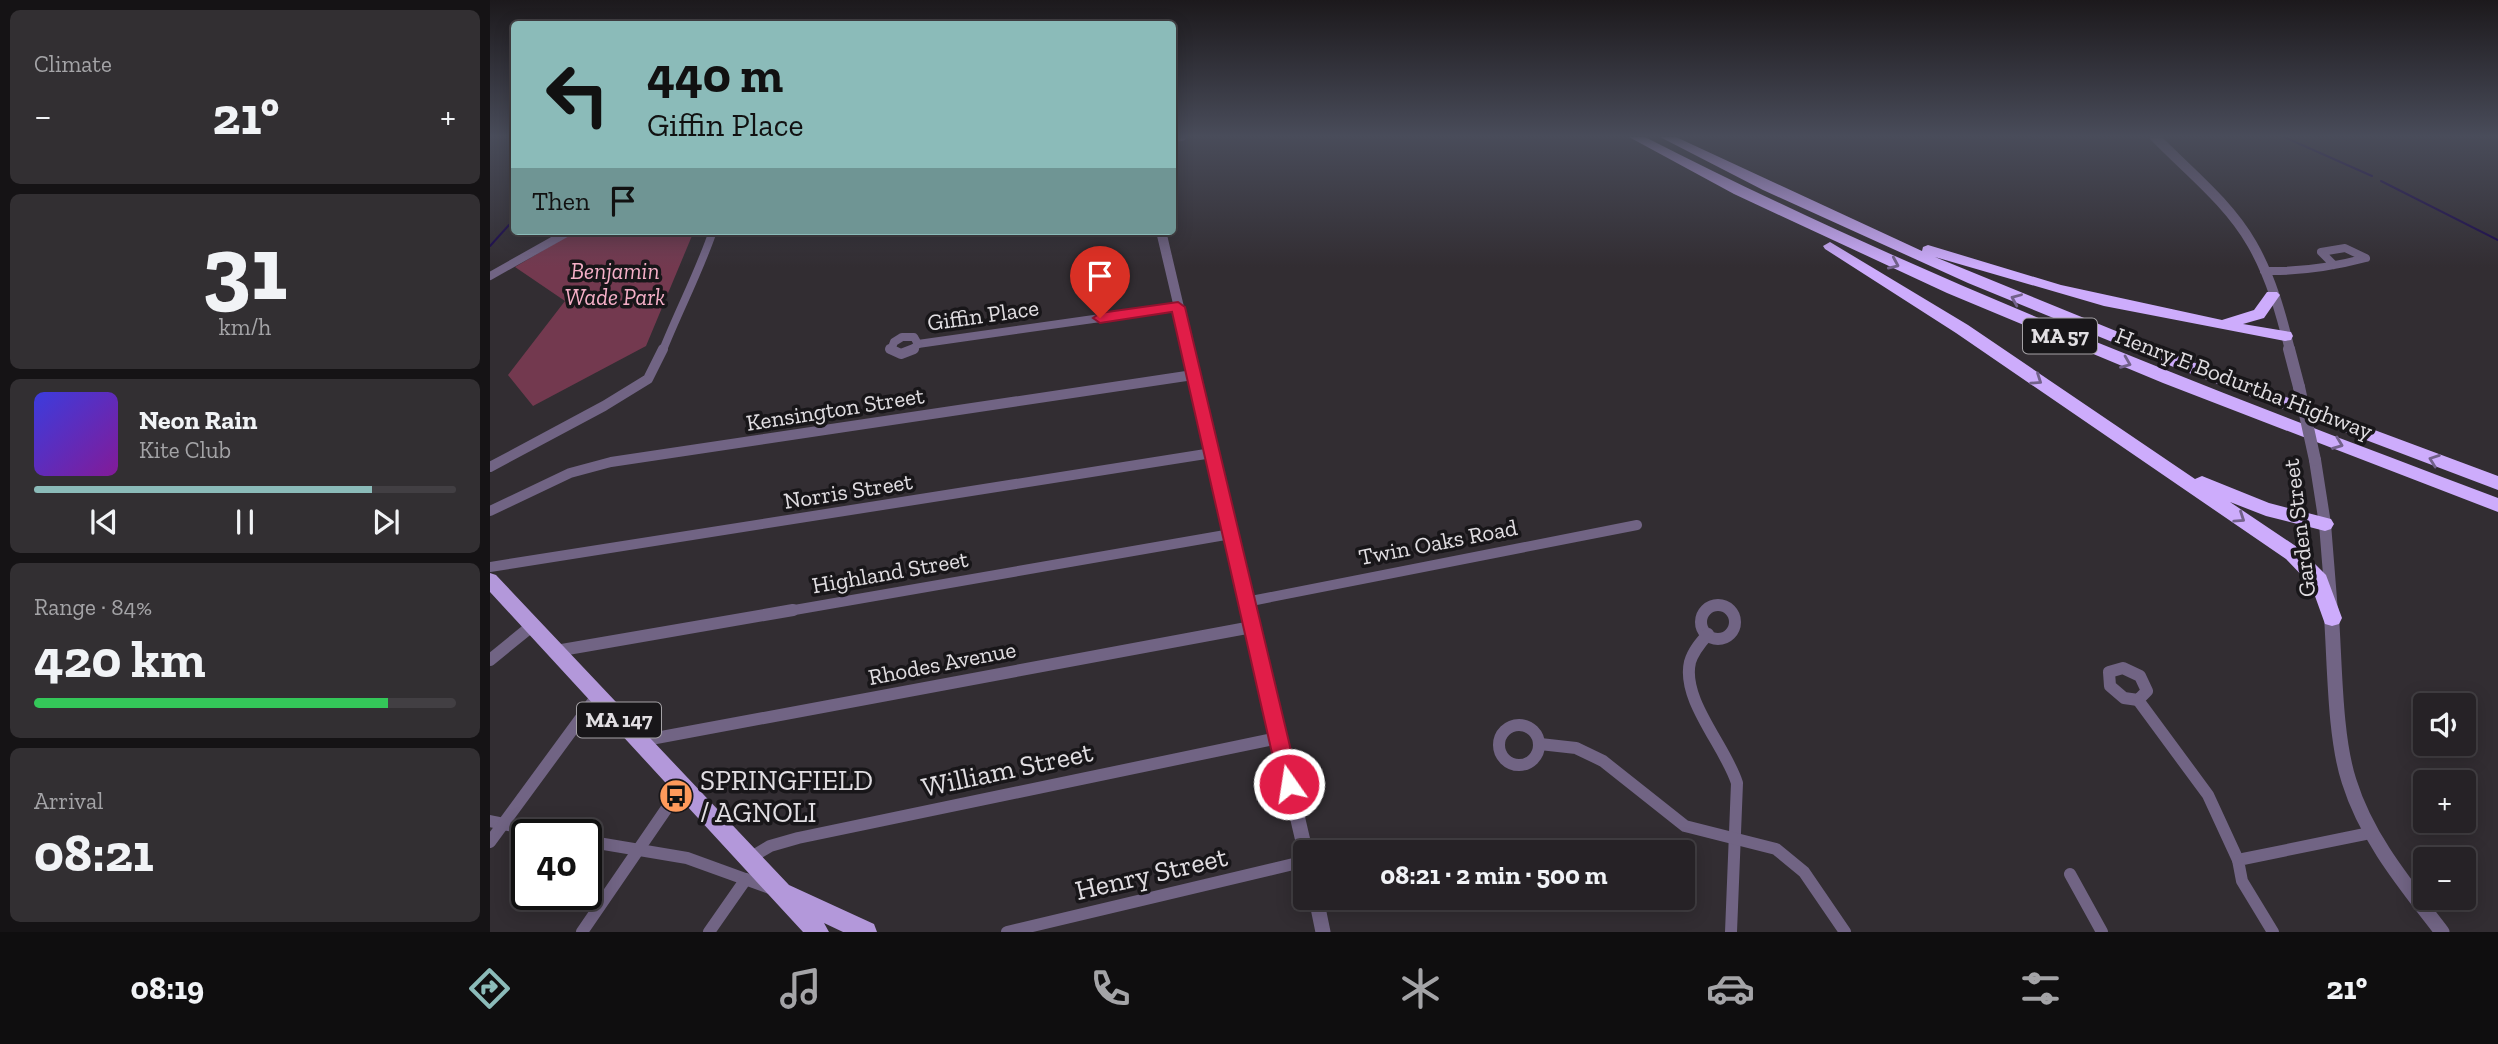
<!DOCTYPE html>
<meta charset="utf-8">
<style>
:root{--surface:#262226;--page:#322f32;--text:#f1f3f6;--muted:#a4a4a7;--line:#423f43;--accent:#8bbbb9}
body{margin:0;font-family:"Zilla Slab",serif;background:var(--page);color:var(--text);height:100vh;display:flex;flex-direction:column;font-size:26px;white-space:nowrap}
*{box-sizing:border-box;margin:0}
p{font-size:23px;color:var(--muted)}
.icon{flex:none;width:38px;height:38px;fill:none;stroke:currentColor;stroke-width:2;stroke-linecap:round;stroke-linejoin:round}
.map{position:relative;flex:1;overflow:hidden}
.sheet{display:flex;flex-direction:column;gap:10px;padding:10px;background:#151315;width:490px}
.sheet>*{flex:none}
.top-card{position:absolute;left:21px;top:21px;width:665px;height:214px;border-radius:7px;box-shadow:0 4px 18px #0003,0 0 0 2px var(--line);background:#8bbbb9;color:#111;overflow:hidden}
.fabs{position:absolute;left:1923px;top:693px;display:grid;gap:14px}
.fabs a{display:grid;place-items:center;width:63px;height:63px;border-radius:7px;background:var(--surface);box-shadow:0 4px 18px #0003,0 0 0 2px var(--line);font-size:35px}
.speed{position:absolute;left:21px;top:819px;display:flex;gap:14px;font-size:35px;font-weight:700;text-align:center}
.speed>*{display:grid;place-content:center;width:91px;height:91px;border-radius:50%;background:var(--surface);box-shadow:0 4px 18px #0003,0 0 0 2px var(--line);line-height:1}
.speed .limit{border:4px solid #111;border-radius:10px;background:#fff;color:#111}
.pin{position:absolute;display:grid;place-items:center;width:60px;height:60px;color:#fff;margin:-72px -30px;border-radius:50% 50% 50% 0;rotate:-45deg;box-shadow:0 0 7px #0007}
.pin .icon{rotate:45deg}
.me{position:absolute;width:77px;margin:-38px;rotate:347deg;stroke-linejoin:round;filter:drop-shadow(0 0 5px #0008)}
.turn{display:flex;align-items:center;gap:24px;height:147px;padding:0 21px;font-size:32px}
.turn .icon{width:91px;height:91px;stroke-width:2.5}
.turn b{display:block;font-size:49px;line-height:60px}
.then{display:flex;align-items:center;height:66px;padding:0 21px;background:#0003;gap:14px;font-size:26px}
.big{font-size:52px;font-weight:700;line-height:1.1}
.sheet .card{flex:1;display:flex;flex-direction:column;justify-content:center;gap:10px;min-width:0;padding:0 24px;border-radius:10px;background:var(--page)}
.sheet .dial{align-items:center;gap:0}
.dial b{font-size:91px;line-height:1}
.song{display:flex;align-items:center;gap:21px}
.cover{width:84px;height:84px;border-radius:10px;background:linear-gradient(135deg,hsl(240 70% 55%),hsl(290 70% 35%))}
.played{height:7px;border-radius:4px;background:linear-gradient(90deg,var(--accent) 80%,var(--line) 80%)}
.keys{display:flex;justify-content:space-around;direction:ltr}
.heat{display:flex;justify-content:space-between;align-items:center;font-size:38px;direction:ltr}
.charge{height:10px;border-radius:5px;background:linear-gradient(90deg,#34c759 84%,var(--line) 0)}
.trip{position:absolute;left:803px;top:840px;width:402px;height:70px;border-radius:7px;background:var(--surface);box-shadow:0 4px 18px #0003,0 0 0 2px var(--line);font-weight:700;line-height:70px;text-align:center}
.tab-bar{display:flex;height:112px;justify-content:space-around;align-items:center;background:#0f0e0f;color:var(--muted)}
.tab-bar .icon{width:49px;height:49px}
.tab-bar .active{color:var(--accent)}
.tab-bar b{font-size:32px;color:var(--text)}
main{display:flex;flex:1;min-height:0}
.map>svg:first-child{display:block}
</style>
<main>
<section class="sheet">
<div class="card"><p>Climate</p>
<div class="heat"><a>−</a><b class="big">21°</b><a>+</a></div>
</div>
<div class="card dial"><b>31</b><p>km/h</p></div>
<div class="card">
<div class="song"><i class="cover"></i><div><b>Neon Rain</b><p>Kite Club</p></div></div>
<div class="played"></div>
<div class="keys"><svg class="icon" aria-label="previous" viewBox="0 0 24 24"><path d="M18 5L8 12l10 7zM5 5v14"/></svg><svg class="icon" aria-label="pause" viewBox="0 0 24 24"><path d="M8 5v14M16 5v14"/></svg><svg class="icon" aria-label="next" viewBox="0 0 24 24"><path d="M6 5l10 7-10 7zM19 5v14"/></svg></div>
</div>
<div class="card"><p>Range · 84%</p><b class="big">420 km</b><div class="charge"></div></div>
<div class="card"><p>Arrival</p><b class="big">08:21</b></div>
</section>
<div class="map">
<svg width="2008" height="932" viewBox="0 0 2008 932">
<rect width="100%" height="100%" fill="#322d32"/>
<polygon fill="#73394f" points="86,231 204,231 156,346 43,406 18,375 75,301 25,267"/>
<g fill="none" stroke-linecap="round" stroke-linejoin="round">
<g stroke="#19074c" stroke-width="2">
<polyline points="1794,137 1882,176"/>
<polyline points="1891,181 2008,240"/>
<polyline points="0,246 19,225"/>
</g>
<g stroke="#716484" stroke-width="8">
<polyline points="682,138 692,137"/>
<path d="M1774,271c35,1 68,-4 102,-13l-21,-10 -24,4 13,13"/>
<polyline points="0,276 80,231"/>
<polyline points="428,344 688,307"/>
<path d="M173,350c16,-40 36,-78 50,-119"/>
<polyline points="401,350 404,342 412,337 424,337 428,344"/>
<polyline points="422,350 428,344"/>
</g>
<g stroke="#716484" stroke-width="10">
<polyline points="400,349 411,354 424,349"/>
<polyline points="0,467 114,406 158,379 173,349"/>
<polyline points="0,511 80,473 121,462 703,375"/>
<polyline points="0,567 722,453"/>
<polyline points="756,602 1147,525"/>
<polyline points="293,612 741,534"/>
</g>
<g stroke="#716484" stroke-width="12">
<circle cx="1228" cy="622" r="17"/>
<path d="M1218,634c-7,8 -15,17 -18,28 -9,38 36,85 47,121l-6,149"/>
<polyline points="66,651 303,610"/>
<polyline points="0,660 43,625"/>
<polygon points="1633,668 1650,676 1657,691 1648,700 1634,698 1620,686 1619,672"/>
<polyline points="1648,700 1718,795 1748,860"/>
<circle cx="1029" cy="745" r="20"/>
<polyline points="150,741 762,627"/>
<polyline points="1050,744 1086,748 1113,761 1195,826 1286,849 1314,872 1355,932"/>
<polyline points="0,821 66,835"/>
<polyline points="96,841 197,858 280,888"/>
<polyline points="0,842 107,696"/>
<polyline points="260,858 280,846 308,838 788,738"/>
<polyline points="1580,874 1612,932"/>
<polyline points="92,932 192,786"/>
<polyline points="219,932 256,879"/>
<polyline points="517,932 816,861"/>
<polyline points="1783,932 1752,881 1748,860 1880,833"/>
</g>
<g stroke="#716484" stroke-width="10">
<path d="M1665,137c33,34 73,65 97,107 19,33 29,70 38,106"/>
<polyline points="671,231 699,350"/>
</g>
<g stroke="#716484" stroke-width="12">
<polyline points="698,349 760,612"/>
<polyline points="1799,349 1809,387"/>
<polyline points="1825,460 1835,524 1842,612"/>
</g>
<g stroke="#716484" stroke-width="15">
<polyline points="759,610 816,854"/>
<path d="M1841,610c4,50 3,125 18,171 18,58 57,104 93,151"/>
<polyline points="826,898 833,932"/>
</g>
<polygon fill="#b398da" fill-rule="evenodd" points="0,573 6,575 299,885 384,924 387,932 353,932 334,923 339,932 313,932 0,592"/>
<g fill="#cdacfc" fill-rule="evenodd">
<path d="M1139,137h16c276,141 563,252 853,361v14l-335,-129 -216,-90 -213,-99z"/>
<polygon points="1170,137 1186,137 1432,251 1433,247 1438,245 1571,285 1732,320 1764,310 1777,292 1787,292 1790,295 1774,318 1753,324 1801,332 1803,336 1801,340 1795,341 1614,306 1445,257 1697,360 2008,476 2008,490 1686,368 1478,283 1273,190"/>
<polygon points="1340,242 1478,325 1705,479 1712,476 1779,503 1841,519 1844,524 1841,529 1835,531 1776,516 1740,502 1810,549 1836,575 1852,618 1849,624 1842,626 1835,624 1821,585 1796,559 1466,333 1335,249 1333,246"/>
</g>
<polyline stroke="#716484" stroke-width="12" points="1809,387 1825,460"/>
</g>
<defs><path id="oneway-chevron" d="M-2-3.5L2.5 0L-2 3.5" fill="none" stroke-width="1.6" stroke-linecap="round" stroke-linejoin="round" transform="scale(1.75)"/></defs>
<g stroke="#72618a">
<use href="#oneway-chevron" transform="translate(1404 264) rotate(24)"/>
<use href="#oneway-chevron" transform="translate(1526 299) rotate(-157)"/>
<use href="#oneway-chevron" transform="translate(1636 363) rotate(22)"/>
<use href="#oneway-chevron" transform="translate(1547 380) rotate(34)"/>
<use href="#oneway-chevron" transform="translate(1848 444) rotate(21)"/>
<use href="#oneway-chevron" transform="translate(1944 460) rotate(-160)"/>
<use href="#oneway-chevron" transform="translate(1750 518) rotate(34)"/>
</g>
<linearGradient id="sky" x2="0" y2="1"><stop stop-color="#1c191c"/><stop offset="0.51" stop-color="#494c5a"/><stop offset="1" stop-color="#494c5a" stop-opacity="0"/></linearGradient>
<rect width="2008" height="267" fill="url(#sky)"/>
<polygon fill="#e11d48" stroke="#92132f" stroke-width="2" points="688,302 695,307 809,784 806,791 799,794 792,791 789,784 682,312 610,323 603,318 610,313"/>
<defs>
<g id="bus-disc" transform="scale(1.75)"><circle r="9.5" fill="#ff9a5b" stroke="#181619"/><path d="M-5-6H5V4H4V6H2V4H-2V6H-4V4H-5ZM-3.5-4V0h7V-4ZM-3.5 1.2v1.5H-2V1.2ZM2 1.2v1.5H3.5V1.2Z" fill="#111"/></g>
</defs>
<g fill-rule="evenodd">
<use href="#bus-disc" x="186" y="796"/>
</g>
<g text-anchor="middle" stroke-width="7" stroke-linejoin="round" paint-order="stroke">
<g fill="#181619" stroke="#a5a2a6" stroke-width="2">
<rect x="1533" y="318.5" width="74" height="35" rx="5"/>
<rect x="87" y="702.5" width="84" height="35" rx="5"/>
</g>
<g font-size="21" font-weight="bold" fill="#e1dee2">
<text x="1570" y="343">MA 57</text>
<text x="129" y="727">MA 147</text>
</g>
<g font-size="23" font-style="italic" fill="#f6b0c8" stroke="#181619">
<text x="125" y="279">Benjamin<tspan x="125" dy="26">Wade Park</tspan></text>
</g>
<g font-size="23" fill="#e1dee2" stroke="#181619">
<text transform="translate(493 315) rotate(-8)" y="8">Giffin Place</text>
<text transform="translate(1754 383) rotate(21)" y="8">Henry E Bodurtha Highway</text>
<text transform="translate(345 409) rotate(-9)" y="8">Kensington Street</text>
<text transform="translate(358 491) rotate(-9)" y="8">Norris Street</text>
<text transform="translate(1809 528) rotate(-97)" y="8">Garden Street</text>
<text transform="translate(948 542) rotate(-11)" y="8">Twin Oaks Road</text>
<text transform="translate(400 572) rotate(-10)" y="8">Highland Street</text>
<text transform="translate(452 663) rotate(-11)" y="8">Rhodes Avenue</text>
</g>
<g font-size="28" fill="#e1dee2" stroke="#181619">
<text transform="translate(517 769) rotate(-12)" y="10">William Street</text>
<text transform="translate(661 873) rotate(-13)" y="10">Henry Street</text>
</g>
<g font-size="28" fill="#e1dee2" stroke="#181619" text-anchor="start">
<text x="210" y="790">SPRINGFIELD<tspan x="210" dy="32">/ AGNOLI</tspan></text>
</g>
</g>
</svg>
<div class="fabs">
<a><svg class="icon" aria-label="sound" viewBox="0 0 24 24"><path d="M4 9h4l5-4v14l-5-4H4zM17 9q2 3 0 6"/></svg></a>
<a>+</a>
<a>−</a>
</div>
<div class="speed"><div class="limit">40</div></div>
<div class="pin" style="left:610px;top:318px;background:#d93025"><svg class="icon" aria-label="arrive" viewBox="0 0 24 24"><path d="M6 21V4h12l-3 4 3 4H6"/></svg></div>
<svg class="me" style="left:799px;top:784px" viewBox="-20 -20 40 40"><circle r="17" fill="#e11d48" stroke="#fff" stroke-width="3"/><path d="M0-11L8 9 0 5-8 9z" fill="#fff"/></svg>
<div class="trip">08:21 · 2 min · 500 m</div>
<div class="top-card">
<div class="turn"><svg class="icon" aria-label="left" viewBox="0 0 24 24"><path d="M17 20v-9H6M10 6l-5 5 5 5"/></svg><div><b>440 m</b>Giffin Place</div></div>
<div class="then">Then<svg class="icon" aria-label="arrive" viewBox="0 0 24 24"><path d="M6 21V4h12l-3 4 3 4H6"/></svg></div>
</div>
</div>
</main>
<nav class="tab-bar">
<b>08:19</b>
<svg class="icon active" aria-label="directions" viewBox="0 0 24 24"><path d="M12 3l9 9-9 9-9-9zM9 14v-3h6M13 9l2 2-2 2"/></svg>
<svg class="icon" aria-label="music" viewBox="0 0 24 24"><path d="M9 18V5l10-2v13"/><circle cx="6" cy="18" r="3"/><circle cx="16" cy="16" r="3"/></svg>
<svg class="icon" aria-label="phone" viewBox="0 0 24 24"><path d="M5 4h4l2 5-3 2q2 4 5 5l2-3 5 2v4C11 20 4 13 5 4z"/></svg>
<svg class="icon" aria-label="climate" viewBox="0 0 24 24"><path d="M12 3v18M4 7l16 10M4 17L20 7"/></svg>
<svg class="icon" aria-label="car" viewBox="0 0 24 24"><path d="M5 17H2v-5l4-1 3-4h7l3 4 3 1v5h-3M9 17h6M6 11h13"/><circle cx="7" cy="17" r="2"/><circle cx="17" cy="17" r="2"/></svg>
<svg class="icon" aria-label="filters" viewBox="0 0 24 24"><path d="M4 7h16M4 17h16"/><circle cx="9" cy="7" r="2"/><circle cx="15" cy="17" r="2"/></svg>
<b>21°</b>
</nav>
